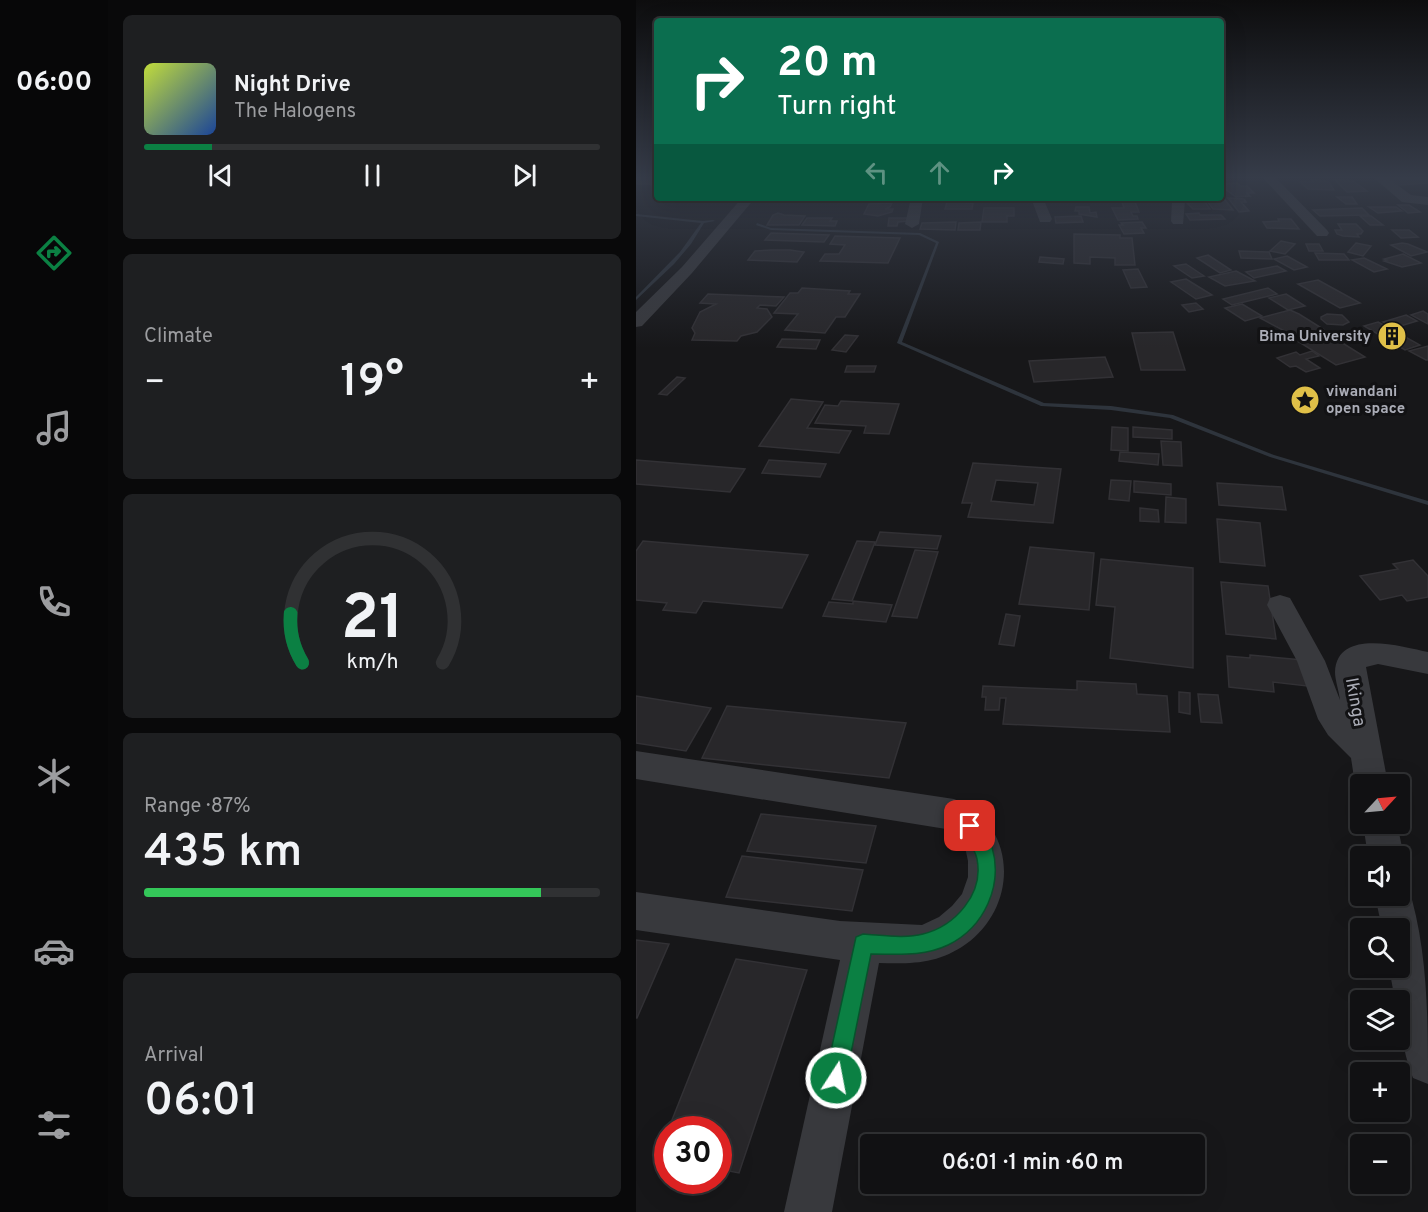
<!DOCTYPE html>
<meta charset="utf-8">
<style>
:root{--surface:#111113;--page:#1e1f21;--text:#f1f3f6;--muted:#9c9da0;--line:#303133;--accent:#0b8043}
body{margin:0;font-family:Overpass,sans-serif;background:var(--page);color:var(--text);height:100vh;display:flex;flex-direction:column;font-size:22px;white-space:nowrap}
*{box-sizing:border-box;margin:0}
p{font-size:20px;color:var(--muted)}
.icon{flex:none;width:33px;height:33px;fill:none;stroke:currentColor;stroke-width:2;stroke-linecap:round;stroke-linejoin:round}
.map{position:relative;flex:1;overflow:hidden}
.panel{display:flex;flex-direction:column;gap:15px;padding:15px;background:#09090a;width:528px}
.panel>*{flex:none}
.hud{position:absolute;left:18px;top:18px;width:570px;height:183px;border-radius:6px;box-shadow:0 6px 24px #0002,0 0 0 2px var(--line);background:#0b6e4f;color:#fff;overflow:hidden}
.needle{width:39px;rotate:64deg}
.controls{position:absolute;left:714px;top:774px;display:grid;gap:12px}
.controls a{display:grid;place-items:center;width:60px;height:60px;border-radius:6px;background:var(--surface);box-shadow:0 6px 24px #0002,0 0 0 2px var(--line);font-size:30px}
.speed{position:absolute;left:18px;top:1116px;display:flex;gap:12px;font-size:30px;font-weight:700;text-align:center}
.speed>*{display:grid;place-content:center;width:78px;height:78px;border-radius:50%;background:var(--surface);box-shadow:0 6px 24px #0002,0 0 0 2px var(--line);line-height:1}
.speed .limit{border:9px solid #d22;background:#fff;color:#111}
.pin{position:absolute;display:grid;place-items:center;width:51px;height:51px;color:#fff;margin:-26px;border-radius:12px;box-shadow:0 3px 9px #0006}
.me{position:absolute;width:66px;margin:-33px;rotate:11deg;stroke-linejoin:round;filter:drop-shadow(0 0 4px #0008)}
.turn{display:flex;align-items:center;gap:21px;height:126px;padding:0 24px;font-size:27px}
.turn .icon{width:78px;height:78px;stroke-width:2.5}
.turn b{display:block;font-size:42px;line-height:51px}
.lanes{display:flex;align-items:center;height:57px;padding:0 24px;background:#0003;justify-content:center;gap:30px;direction:ltr}
.lanes .off{opacity:.35}
.big{font-size:45px;font-weight:600;line-height:1.1}
.panel .widget{flex:1;display:flex;flex-direction:column;justify-content:center;gap:9px;min-width:0;padding:0 21px;border-radius:9px;background:var(--page)}
.panel .dial{align-items:center;gap:0}
.dial svg{height:156px;overflow:visible;fill:none;stroke:var(--line);stroke-width:7;stroke-linecap:round;text-anchor:middle}
.dial text{fill:var(--text);stroke:none}
.song{display:flex;align-items:center;gap:18px}
.cover{width:72px;height:72px;border-radius:9px;background:linear-gradient(135deg,hsl(70 70% 55%),hsl(220 70% 35%))}
.played{height:6px;border-radius:3px;background:linear-gradient(90deg,var(--accent) 15%,var(--line) 15%)}
.keys{display:flex;justify-content:space-around;direction:ltr}
.heat{display:flex;justify-content:space-between;align-items:center;font-size:33px;direction:ltr}
.charge{height:9px;border-radius:4px;background:linear-gradient(90deg,#34c759 87%,var(--line) 0)}
.trip{position:absolute;left:224px;top:1134px;width:345px;height:60px;border-radius:6px;background:var(--surface);box-shadow:0 6px 24px #0002,0 0 0 2px var(--line);font-weight:600;line-height:60px;text-align:center}
main{display:flex;flex:1;min-height:0}
.tabs{display:flex;flex-direction:column;width:108px;justify-content:space-around;align-items:center;background:#070708;color:var(--muted)}
.tabs .icon{width:42px;height:42px}
.tabs .current{color:var(--accent)}
.tabs b{font-size:27px;color:var(--text)}
.map>svg:first-child{display:block}
</style>
<main>
<nav class="tabs">
<b>06:00</b>
<svg class="icon current" aria-label="directions" viewBox="0 0 24 24"><path d="M12 3l9 9-9 9-9-9zM9 14v-3h6M13 9l2 2-2 2"/></svg>
<svg class="icon" aria-label="music" viewBox="0 0 24 24"><path d="M9 18V5l10-2v13"/><circle cx="6" cy="18" r="3"/><circle cx="16" cy="16" r="3"/></svg>
<svg class="icon" aria-label="phone" viewBox="0 0 24 24"><path d="M5 4h4l2 5-3 2q2 4 5 5l2-3 5 2v4C11 20 4 13 5 4z"/></svg>
<svg class="icon" aria-label="climate" viewBox="0 0 24 24"><path d="M12 3v18M4 7l16 10M4 17L20 7"/></svg>
<svg class="icon" aria-label="car" viewBox="0 0 24 24"><path d="M5 17H2v-5l4-1 3-4h7l3 4 3 1v5h-3M9 17h6M6 11h13"/><circle cx="7" cy="17" r="2"/><circle cx="17" cy="17" r="2"/></svg>
<svg class="icon" aria-label="filters" viewBox="0 0 24 24"><path d="M4 7h16M4 17h16"/><circle cx="9" cy="7" r="2"/><circle cx="15" cy="17" r="2"/></svg>
</nav>
<section class="panel">
<div class="widget">
<div class="song"><i class="cover"></i><div><b>Night Drive</b><p>The Halogens</p></div></div>
<div class="played"></div>
<div class="keys"><svg class="icon" aria-label="previous" viewBox="0 0 24 24"><path d="M18 5L8 12l10 7zM5 5v14"/></svg><svg class="icon" aria-label="pause" viewBox="0 0 24 24"><path d="M8 5v14M16 5v14"/></svg><svg class="icon" aria-label="next" viewBox="0 0 24 24"><path d="M6 5l10 7-10 7zM19 5v14"/></svg></div>
</div>
<div class="widget"><p>Climate</p>
<div class="heat"><a>−</a><b class="big">19°</b><a>+</a></div>
</div>
<div class="widget dial"><svg viewBox="0 0 100 80">
<path d="M14 69A42 42 0 1 1 86 69"/>
<path d="M14 69A42 42 0 0 1 8 44" stroke="#0b8043"/>
<text x="50" y="56" font-size="32" font-weight="700">21</text>
<text x="50" y="72" font-size="11">km/h</text>
</svg></div>
<div class="widget"><p>Range · 87%</p><b class="big">435 km</b><div class="charge"></div></div>
<div class="widget"><p>Arrival</p><b class="big">06:01</b></div>
</section>
<div class="map">
<svg width="792" height="1212" viewBox="0 0 792 1212">
<rect width="100%" height="100%" fill="#171719"/>
<g fill="none" stroke-linecap="round" stroke-linejoin="round">
<g fill="#2e343c" fill-rule="evenodd">
<polygon points="0,214 67,221 77,220 79,221 68,223 55,244 38,264 0,300 0,297 44,252 65,223 0,216"/>
<polygon points="121,223 135,228 284,233 303,242 266,342 408,403 475,406 537,415 638,455 792,501 792,505 634,457 534,418 475,410 405,406 261,343 300,243 283,235 135,230 120,225"/>
</g>
</g>
<g fill="#28272a" stroke="#323135" stroke-width="1.5" fill-rule="evenodd">
<rect x="0" y="178" width="21" height="6"/>
<polygon points="761,178 792,179 792,183 763,185 755,179"/>
<polygon points="676,180 692,181 698,190 672,189 664,182 677,182"/>
<polygon points="699,180 717,181 731,191 711,192"/>
<polygon points="601,183 605,186 611,186 618,193 611,193 614,196 600,197 585,186 585,184"/>
<polygon points="701,197 716,197 721,204 710,204"/>
<polygon points="592,198 608,199 610,202 605,202 613,211 603,212"/>
<polygon points="589,200 597,210 577,209 571,201"/>
<polygon points="311,202 316,202 337,203 336,209 309,209"/>
<polygon points="486,202 499,202 503,212 495,212 497,216 501,216 502,219 482,220 476,208 488,208"/>
<polygon points="569,202 574,209 557,209 551,203"/>
<polygon points="256,203 254,207 249,209 257,209 256,212 242,216 228,214 233,204"/>
<polygon points="762,205 773,205 784,212 772,213"/>
<polygon points="440,207 453,207 454,213 460,212 461,217 443,214 443,211 439,211"/>
<polygon points="733,207 760,207 766,211 742,213"/>
<polygon points="348,208 378,208 378,216 371,216 371,222 346,222"/>
<polygon points="726,208 733,215 684,216 677,210"/>
<polygon points="142,213 148,215 169,216 163,225 131,225 137,215"/>
<polygon points="563,213 564,215 585,215 589,219 554,220 550,214"/>
<polygon points="445,216 447,222 420,223 419,217"/>
<polygon points="724,216 735,216 747,225 734,225"/>
<polygon points="171,218 196,218 194,221 201,221 199,226 166,225"/>
<polygon points="253,218 273,218 272,221 262,222 261,226 252,226"/>
<polygon points="642,219 655,219 663,229 631,228 627,222 643,221"/>
<polygon points="320,222 319,230 284,229 286,223"/>
<polygon points="345,222 344,230 322,230 323,223"/>
<polygon points="506,222 510,228 505,228 508,233 488,234 483,225 487,225 485,223"/>
<polygon points="702,224 720,224 727,231 725,234 721,234 723,237 707,236 701,234 699,230 706,230"/>
<polygon points="756,230 773,230 782,237 765,238"/>
<polygon points="135,233 193,235 188,242 129,240"/>
<polygon points="438,234 484,235 484,238 496,238 499,265 479,265 479,258 454,257 454,264 438,263"/>
<polygon points="199,236 264,238 252,263 184,261 189,254 203,254 209,245 194,244"/>
<polygon points="645,241 659,244 649,254 634,251"/>
<polygon points="720,243 735,246 727,256 712,252"/>
<polygon points="766,243 772,244 791,252 775,256 755,245"/>
<polygon points="670,244 683,244 687,251 673,251"/>
<polygon points="136,250 154,250 168,252 161,262 112,260 119,251"/>
<polygon points="603,251 633,252 636,259 605,258"/>
<polygon points="679,253 708,254 713,260 683,260"/>
<polygon points="767,254 785,263 766,267 748,261 751,260 748,259"/>
<polygon points="572,255 595,270 584,273 561,258"/>
<polygon points="651,256 671,267 658,270 638,259"/>
<polygon points="404,257 428,259 427,264 403,262"/>
<polygon points="728,258 751,269 738,272 716,260"/>
<polygon points="550,264 568,276 556,278 538,266"/>
<polygon points="641,266 650,271 618,278 610,272"/>
<polygon points="502,269 511,287 495,288 487,270"/>
<polygon points="600,271 619,281 589,286 573,277"/>
<polygon points="550,279 576,295 560,299 535,282"/>
<polygon points="682,280 724,303 704,308 662,284"/>
<polygon points="166,288 214,291 212,294 224,294 209,317 200,317 189,333 149,330 162,314 138,313 154,293 162,293"/>
<polygon points="632,288 641,294 596,305 587,299"/>
<polygon points="72,294 148,297 140,306 124,305 121,308 131,309 136,317 121,332 105,336 101,341 56,340 59,333 56,328 64,312 80,304 64,303"/>
<polygon points="650,294 669,306 652,310 633,298"/>
<polygon points="560,303 567,309 553,312 546,305"/>
<polygon points="606,304 626,316 609,321 589,308"/>
<polygon points="654,310 663,314 687,329 658,336 624,318"/>
<polygon points="787,311 792,314 792,324 775,315"/>
<polygon points="691,314 706,315 713,322 707,325 691,324 685,319 685,317"/>
<polygon points="770,315 781,321 758,328 747,322"/>
<polygon points="742,322 784,345 769,350 728,326"/>
<polygon points="537,332 549,370 505,370 496,333"/>
<polygon points="692,334 729,357 700,365 663,342"/>
<polygon points="209,335 222,336 210,352 196,350"/>
<polygon points="146,339 184,340 180,349 141,347"/>
<polygon points="792,346 792,360 790,360 773,351"/>
<polygon points="676,351 683,356 670,359 684,368 670,372 660,366 654,367 641,358 660,352 664,355"/>
<polygon points="469,357 477,377 398,382 393,361"/>
<polygon points="211,366 240,366 238,372 209,372"/>
<polygon points="41,377 49,378 31,395 23,394"/>
<polygon points="155,399 187,402 171,428 215,431 203,453 123,446"/>
<polygon points="205,401 263,404 253,434 228,433 230,426 179,423 189,405 202,406"/>
<polygon points="476,427 492,428 492,451 475,450"/>
<polygon points="497,427 536,430 536,439 497,437"/>
<polygon points="525,441 545,442 546,466 527,465"/>
<polygon points="484,452 523,454 522,465 483,461"/>
<polygon points="0,460 109,469 94,492 0,484"/>
<polygon points="133,460 190,464 184,477 126,473"/>
<path d="M337,463l88,6 -8,54 -85,-6 4,-14h-10zM360,480l42,3 -4,22 -43,-4z"/>
<polygon points="475,480 495,481 493,501 473,499"/>
<polygon points="498,481 535,484 535,495 498,492"/>
<polygon points="581,483 646,487 650,510 583,505"/>
<polygon points="530,497 550,499 550,523 529,522"/>
<polygon points="504,508 522,510 523,522 504,521"/>
<polygon points="581,519 624,523 629,566 584,562"/>
<polygon points="244,532 305,536 301,549 239,545"/>
<polygon points="7,541 172,555 146,608 67,601 60,613 27,610 31,603 0,600 0,551"/>
<polygon points="221,541 239,542 216,601 196,599"/>
<polygon points="394,547 458,553 453,610 383,604"/>
<polygon points="279,550 302,552 281,618 256,616"/>
<polygon points="465,559 557,568 557,668 474,658 479,607 460,605"/>
<polygon points="777,560 792,576 792,597 771,601 766,595 744,600 724,576 762,569 757,564"/>
<polygon points="585,582 632,586 640,639 590,634"/>
<polygon points="217,601 256,605 250,622 187,616 193,602 217,604"/>
<polygon points="370,614 384,616 378,646 363,644"/>
<polygon points="614,655 667,660 671,686 637,682 638,692 593,687 591,656 614,658"/>
<polygon points="441,681 500,684 501,694 531,696 534,732 367,724 370,698 364,698 363,710 349,710 350,697 346,697 347,686 441,690"/>
<polygon points="543,692 554,693 554,714 543,712"/>
<polygon points="562,694 582,695 586,723 565,722"/>
<polygon points="0,696 75,708 50,751 0,743"/>
<polygon points="91,706 270,723 253,778 66,758"/>
<polygon points="125,814 240,826 230,863 111,851"/>
<polygon points="106,856 227,870 216,911 90,897"/>
<polygon points="0,940 33,944 1,1018 0,1018"/>
<polygon points="100,959 171,970 103,1173 82,1169 82,1130 32,1130"/>
<polygon points="32,1131 32,1159 21,1156"/>
</g>
<g fill="none" stroke-linecap="round" stroke-linejoin="round">
<g fill="#38393d" fill-rule="evenodd">
<polygon points="627,178 640,178 691,230 693,233 691,236 681,236"/>
<polygon points="738,178 752,178 775,195 792,197 792,205 766,202"/>
<polygon points="106,198 119,198 56,273 6,326 0,327 0,312 46,267"/>
<polygon points="275,198 287,198 283,224 276,228 269,224"/>
<polygon points="395,198 407,198 416,219 414,222 404,222"/>
<polygon points="534,198 547,198 549,201 547,224 537,224 535,221 536,202"/>
<path d="M644,595l10,3 35,63 15,39c-1,-9 -5,-20 -5,-28 2,-45 68,-25 93,-20v22l-50,-10 -12,3 22,117h-28v10l-5,-10 -4,-26 -23,-23 -10,-16 -21,-58 -30,-56 3,-7z"/>
<path d="M0,751l318,48c64,25 65,107 12,145 -28,20 -54,20 -87,19l-47,249h-48l56,-252 -204,-30v-38l204,29 82,4 17,-8 13,-11 10,-12 6,-17v-16l-3,-14 -19,-18 -310,-50z"/>
<polygon points="727,824 761,824 768,856 764,866 764,856 732,856"/>
<path d="M764,880l7,3c21,64 21,134 21,201l-15,-6c-10,-25 -13,-51 -13,-78h-5l-6,-32h11v-40h-18l-7,-32h25z"/>
</g>
</g>
<linearGradient id="sky" x2="0" y2="1"><stop stop-color="#0d0d0e"/><stop offset="0.51" stop-color="#363c49"/><stop offset="1" stop-color="#363c49" stop-opacity="0"/></linearGradient>
<rect width="792" height="348" fill="url(#sky)"/>
<path fill="#0b8043" stroke="#07532c" stroke-width="1.5" d="M334,818c11,4 18,18 22,29 11,38 -7,80 -44,98 -25,12 -51,9 -77,9l-25,124 -3,8 -7,3 -8,-3 -3,-8 31,-141 7,-3c18,1 42,5 60,0 32,-8 61,-40 54,-75 -3,-13 -11,-21 -16,-33l3,-6z"/>
<defs>
<g id="building-disc" transform="scale(1.5)"><circle r="9.5" fill="#e0c048" stroke="#121214"/><path d="M-4-6H4V6H1V3H-1V6H-4ZM-2.5-4.3h1.7v1.8h-1.7ZM.8-4.3h1.7v1.8H.8ZM-2.5-1h1.7V.8h-1.7ZM.8-1h1.7V.8H.8Z" fill="#111"/></g>
<g id="sight-disc" transform="scale(1.5)"><circle r="9.5" fill="#e0c048" stroke="#121214"/><path d="M0-6L1.8-2.2L6-1.7L2.9 1.2L3.7 5.4L0 3.3L-3.7 5.4L-2.9 1.2L-6-1.7L-1.8-2.2Z" fill="#111"/></g>
</defs>
<g fill-rule="evenodd">
<use href="#building-disc" x="756" y="336"/>
<use href="#sight-disc" x="669" y="400"/>
</g>
<g text-anchor="middle" stroke-width="6" stroke-linejoin="round" paint-order="stroke">
<g font-size="15" font-weight="bold" fill="#abadb7" stroke="#121214" text-anchor="end">
<text x="735" y="341">Bima University</text>
<text x="690" y="396" text-anchor="start">viwandani<tspan x="690" dy="17">open space</tspan></text>
</g>
<g font-size="18" fill="#abadb7" stroke="#121214">
<text transform="translate(720 702) rotate(80)" y="6">Ikinga</text>
</g>
</g>
</svg>
<div class="controls">
<a><svg class="needle" viewBox="-14 -14 28 28"><path d="M0-13l5 13h-10z" fill="#e53935"/><path d="M0 13l5-13h-10z" fill="#9c9da0"/></svg></a>
<a><svg class="icon" aria-label="sound" viewBox="0 0 24 24"><path d="M4 9h4l5-4v14l-5-4H4zM17 9q2 3 0 6"/></svg></a>
<a><svg class="icon" aria-label="search" viewBox="0 0 24 24"><circle cx="10" cy="10" r="6"/><path d="M15 15l6 6"/></svg></a>
<a><svg class="icon" aria-label="layers" viewBox="0 0 24 24"><path d="M12 4l9 5-9 5-9-5zM3 14l9 5 9-5"/></svg></a>
<a>+</a>
<a>−</a>
</div>
<div class="speed"><div class="limit">30</div></div>
<div class="pin" style="left:334px;top:826px;background:#d93025"><svg class="icon" aria-label="arrive" viewBox="0 0 24 24"><path d="M6 21V4h12l-3 4 3 4H6"/></svg></div>
<svg class="me" style="left:200px;top:1078px" viewBox="-20 -20 40 40"><circle r="17" fill="#0b8043" stroke="#fff" stroke-width="3"/><path d="M0-11L8 9 0 5-8 9z" fill="#fff"/></svg>
<div class="trip">06:01 · 1 min · 60 m</div>
<div class="hud">
<div class="turn"><svg class="icon" aria-label="right" viewBox="0 0 24 24"><path d="M7 20v-9h11M14 6l5 5-5 5"/></svg><div><b>20 m</b>Turn right</div></div>
<div class="lanes"><svg class="icon off" aria-label="left" viewBox="0 0 24 24"><path d="M17 20v-9H6M10 6l-5 5 5 5"/></svg><svg class="icon off" aria-label="ahead" viewBox="0 0 24 24"><path d="M12 20V5M6 11l6-6 6 6"/></svg><svg class="icon" aria-label="right" viewBox="0 0 24 24"><path d="M7 20v-9h11M14 6l5 5-5 5"/></svg></div>
</div>
</div>
</main>
